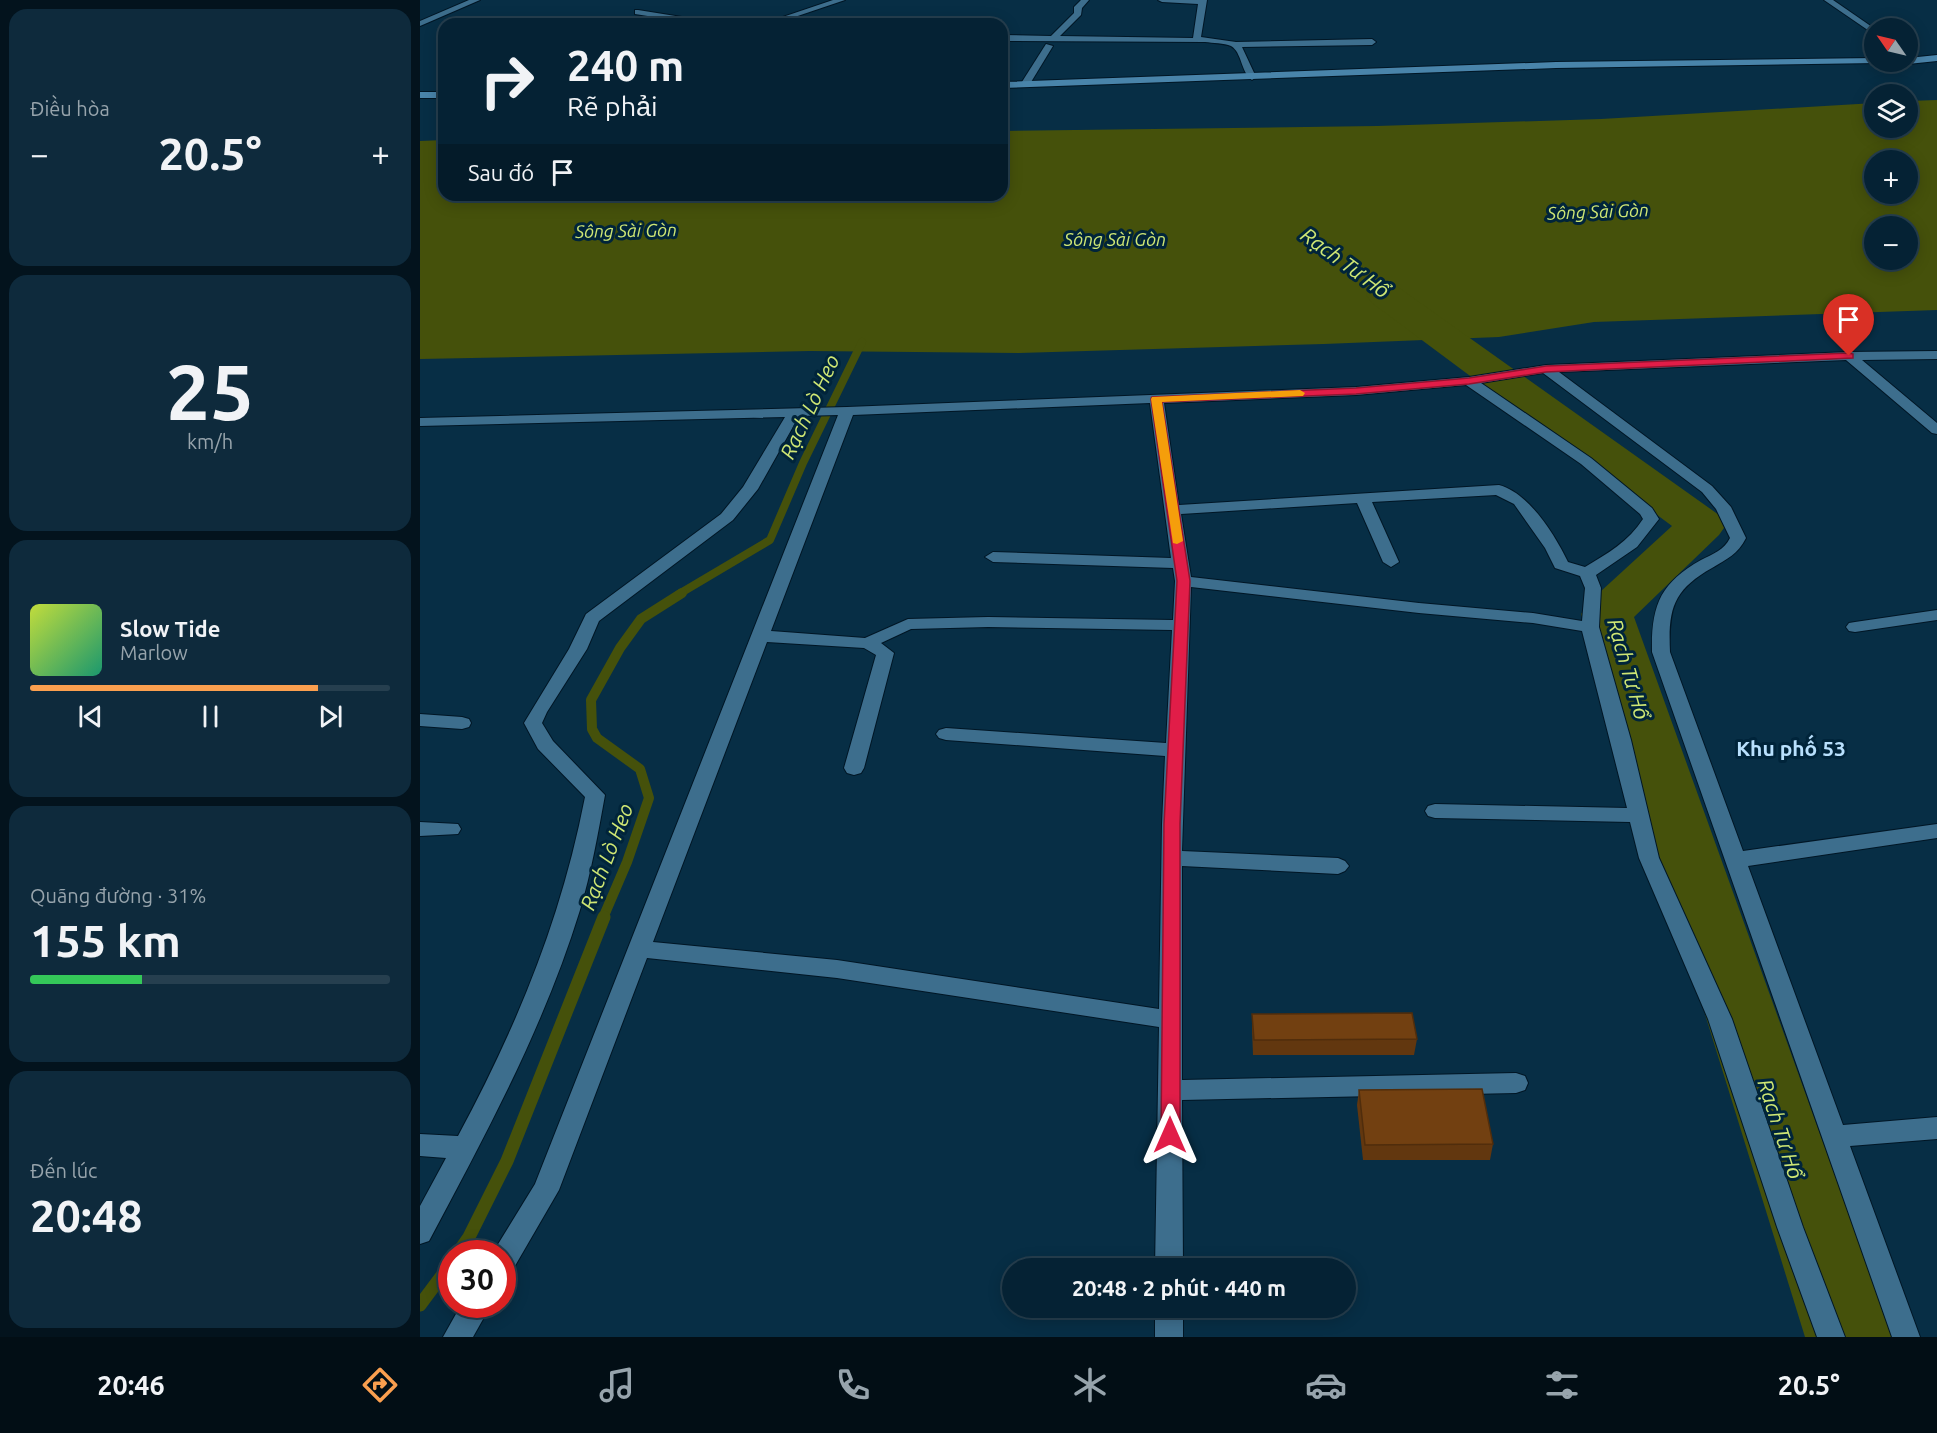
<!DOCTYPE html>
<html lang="vi">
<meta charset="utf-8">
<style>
:root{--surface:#052234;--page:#0e2a3c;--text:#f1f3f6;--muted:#97a4ac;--line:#263f4f;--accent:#fa9f4f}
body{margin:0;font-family:Ubuntu,sans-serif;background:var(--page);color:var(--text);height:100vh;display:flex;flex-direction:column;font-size:22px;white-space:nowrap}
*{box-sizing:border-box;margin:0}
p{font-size:20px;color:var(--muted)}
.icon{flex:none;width:33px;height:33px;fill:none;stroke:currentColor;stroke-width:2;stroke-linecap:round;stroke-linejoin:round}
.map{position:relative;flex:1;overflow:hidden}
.details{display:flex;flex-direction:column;gap:9px;padding:9px;background:#03131d;width:420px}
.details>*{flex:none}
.top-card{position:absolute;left:18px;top:18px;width:570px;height:183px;border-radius:18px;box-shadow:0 3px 15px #0003,0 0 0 2px var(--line);background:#052234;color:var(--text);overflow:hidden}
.needle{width:39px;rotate:304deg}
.buttons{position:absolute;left:1444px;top:18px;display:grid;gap:12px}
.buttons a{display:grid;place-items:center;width:54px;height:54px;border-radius:50%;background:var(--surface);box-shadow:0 3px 15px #0003,0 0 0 2px var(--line);font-size:30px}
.speed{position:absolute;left:18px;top:1240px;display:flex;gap:12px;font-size:30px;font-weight:700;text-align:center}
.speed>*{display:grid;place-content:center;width:78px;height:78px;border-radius:50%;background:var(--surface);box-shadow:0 3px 15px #0003,0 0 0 2px var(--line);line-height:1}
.speed .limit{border:9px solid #d22;background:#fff;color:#111}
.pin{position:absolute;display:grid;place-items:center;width:51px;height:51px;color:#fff;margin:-62px -26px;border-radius:50% 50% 50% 0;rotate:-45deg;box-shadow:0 0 6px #0007}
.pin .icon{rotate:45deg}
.me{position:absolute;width:66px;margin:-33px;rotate:0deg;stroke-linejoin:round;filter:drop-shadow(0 0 4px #0008)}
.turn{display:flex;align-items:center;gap:21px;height:126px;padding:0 30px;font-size:27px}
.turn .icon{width:78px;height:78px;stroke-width:2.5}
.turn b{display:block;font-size:42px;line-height:51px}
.then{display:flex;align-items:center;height:57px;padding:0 30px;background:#0003;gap:12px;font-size:22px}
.big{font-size:45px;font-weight:700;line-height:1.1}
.details .card{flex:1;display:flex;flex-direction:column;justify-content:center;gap:9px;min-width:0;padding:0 21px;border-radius:18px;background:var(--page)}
.details .dial{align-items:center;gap:0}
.dial b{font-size:78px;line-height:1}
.song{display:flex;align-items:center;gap:18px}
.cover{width:72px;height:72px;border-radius:9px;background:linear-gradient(135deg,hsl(70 70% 55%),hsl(160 70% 35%))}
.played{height:6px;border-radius:3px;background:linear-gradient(90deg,var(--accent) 80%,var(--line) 80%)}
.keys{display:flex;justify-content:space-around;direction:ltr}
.heat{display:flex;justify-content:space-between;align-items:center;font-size:33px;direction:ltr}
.charge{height:9px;border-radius:4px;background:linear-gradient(90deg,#34c759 31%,var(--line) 0)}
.trip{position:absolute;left:582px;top:1258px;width:354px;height:60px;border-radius:30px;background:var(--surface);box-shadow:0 3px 15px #0003,0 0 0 2px var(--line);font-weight:700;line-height:60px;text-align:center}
.dock{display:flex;height:96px;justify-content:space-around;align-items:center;background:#020e15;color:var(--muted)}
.dock .icon{width:42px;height:42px}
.dock .on{color:var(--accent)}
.dock b{font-size:27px;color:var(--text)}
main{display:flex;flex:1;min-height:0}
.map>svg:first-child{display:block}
</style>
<main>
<section class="details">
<div class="card"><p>Điều hòa</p>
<div class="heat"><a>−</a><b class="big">20.5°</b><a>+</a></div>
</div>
<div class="card dial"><b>25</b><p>km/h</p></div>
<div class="card">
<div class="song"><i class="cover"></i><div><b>Slow Tide</b><p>Marlow</p></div></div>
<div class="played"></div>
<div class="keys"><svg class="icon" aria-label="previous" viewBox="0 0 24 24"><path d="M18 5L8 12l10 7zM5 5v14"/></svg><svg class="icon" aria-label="pause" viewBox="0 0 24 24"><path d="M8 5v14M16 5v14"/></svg><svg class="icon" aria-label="next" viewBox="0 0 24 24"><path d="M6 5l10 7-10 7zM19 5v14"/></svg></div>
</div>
<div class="card"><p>Quãng đường · 31%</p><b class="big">155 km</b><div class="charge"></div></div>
<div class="card"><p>Đến lúc</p><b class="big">20:48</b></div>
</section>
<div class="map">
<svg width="1517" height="1337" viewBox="0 0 1517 1337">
<rect width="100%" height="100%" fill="#072e45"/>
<path fill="#45510b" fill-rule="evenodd" d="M1517,100v210l-343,12 -95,15 -175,7 -305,9 -209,-2 -390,8v-218l24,-1v55h558v-64l375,-5 224,-7 274,-16v25h33v-27zM1455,160h33v34h-33zM1455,226h33v34h-33z"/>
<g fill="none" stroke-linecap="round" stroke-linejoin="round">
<polyline stroke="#45510b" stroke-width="8" points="259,594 350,540 383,463 442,342"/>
<polyline stroke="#45510b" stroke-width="10" points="183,918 207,862 229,798 220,769 177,738 172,729 171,700 200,648 221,619 262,593"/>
<g stroke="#45510b" stroke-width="13">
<polyline points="37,1254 49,1237 87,1161 184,917"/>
<polyline points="0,1305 32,1262"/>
</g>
<polygon fill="#45510b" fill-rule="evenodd" points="965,284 978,287 1299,515 1306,525 1299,535 1214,617 1473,1337 1385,1337 1161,614 1168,603 1252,526 952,303 946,295 952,287"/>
<g stroke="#001625" stroke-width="2">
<g id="street">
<polygon points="49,0 60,0 0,26 0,21"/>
<polygon points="413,0 425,0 354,24 342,24"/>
<path d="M661,0h8l-7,8 -1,7 -21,21 133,2 5,-34 -36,-2 -4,-2h49l-6,37 35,5 136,-3 4,3 -4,3 -130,2 14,30 -4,3c-11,-7 -10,-28 -21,-34 -7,-3 -18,-3 -26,-4l-203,-1v-6l49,1 23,-23v-6z"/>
<polygon points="1404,0 1413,0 1455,29 1455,35"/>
<polygon points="218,10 293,22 297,24 278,24 215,14 215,10"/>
<polygon points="626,44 633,46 608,87 602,87 600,85"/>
<path d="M1517,351v8l-75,1 75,63v11l-5,-1 -86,-73 -287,12 153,114 19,21 15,31c-8,16 -19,21 -34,30 -39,22 -44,41 -42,84l73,199 194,-27v14l-189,28 95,259 94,-8v22l-87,7 70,191h-28l-240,-685c-1,-46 8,-69 49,-92 12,-6 23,-10 29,-22l-14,-29 -14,-17 -159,-119 -62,10 110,75 61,50 7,11 -22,28 -41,28 5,13 -2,39 32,113 28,118 73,161 71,208 42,110h-28l-40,-110 -69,-208 -69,-161 -9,-36 -195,-4 -7,-2 -3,-5 3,-5 7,-2 192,4 -45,-177 -49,-8 -114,-10 -228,-26 -9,264 156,7 7,3 4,5 -4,5 -7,3 -156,-8v214l334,-7 9,3 3,7 -3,7 -9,3 -334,7 1,169h-28l4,-242 -322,-49 -190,-20 -88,232 -47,81 -10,3v-20h-10l43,-70 303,-769 -39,1 -41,73 -25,31 -134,101 -12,28 -40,63 -5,11 11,18 52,54c-7,39 -14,78 -25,115 -36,117 -94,224 -151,331l-9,3v-38l26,-48 -26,-2v-22l38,2c59,-110 103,-216 127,-339l-47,-48 -14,-26 45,-74 17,-35 135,-100 22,-27 42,-70 -365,9v-8l427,-11 509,-20 113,-10 77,-12 303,-13zM1046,385l115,79 59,50 3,5c-14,22 -36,35 -58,48l-17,-5c-13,-27 -39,-69 -69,-77l-320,20 -15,-102 192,-8zM730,403l21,155 -178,-6 -8,5 8,5 180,6 2,13 -2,39 -185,-3 -80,2 -43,19 -94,-7 82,-216zM1076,495l18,9 31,44 10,20 25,8 5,12 -3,33 -49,-8 -114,-10 -228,-26 -10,-63 176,-11 26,59 8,5 8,-5 -27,-60zM568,627l184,3 -6,113 -220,-15 -7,2 -3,4 3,4 7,2 219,16 -3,68 -3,185 -322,-49 -184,-18 114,-300 97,6 12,7 -32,113 3,5 7,2 7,-2 3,-5 30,-115 -13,-10 30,-14z"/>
<polygon points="1517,610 1517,620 1435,632 1429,631 1426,627 1429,623 1435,622"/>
<polygon points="0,714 42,717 49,719 51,723 49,727 42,729 0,726"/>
<polygon points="0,822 38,824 41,829 38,834 0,836"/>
<polygon points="41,1305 71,1305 53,1337 23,1337"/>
<rect x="735" y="1308" width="28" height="29"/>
</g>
</g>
<g stroke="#001625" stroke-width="2">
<g id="secondary">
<polygon points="1517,55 1517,61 1488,64 1484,62 1488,62 1488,58"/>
<polygon points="1455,58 1458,63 1136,68 582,88 582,82 1136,62"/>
<rect x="0" y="92" width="24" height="6"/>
</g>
</g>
<use href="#street" fill="#3d6e8d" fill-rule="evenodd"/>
<use href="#secondary" fill="#4984aa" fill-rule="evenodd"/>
</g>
<g fill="#62370f">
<polygon points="832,1014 997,1039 994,1055 833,1055 832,1029"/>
<polygon points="939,1090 1073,1144 1070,1160 943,1160 937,1105"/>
</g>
<g fill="#724011" stroke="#502d0c" stroke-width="1.5">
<polygon points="992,1013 997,1039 834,1040 832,1014"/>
<polygon points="1062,1089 1073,1144 945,1145 939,1090"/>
</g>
<polygon fill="#e11d48" stroke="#92132f" stroke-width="1.5" points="1429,353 1433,354 1433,358 1126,372 1049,384 936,394 742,402 770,581 760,824 760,1135 757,1140 750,1143 743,1140 741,1135 744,824 757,581 731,399 732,397 936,388 1049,378 1126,366"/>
<polygon fill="#f59e0b" points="880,390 885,393 883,396 742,402 763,541 757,544 753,543 731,399 732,397"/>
<g text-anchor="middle" stroke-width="6" stroke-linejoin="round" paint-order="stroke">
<g font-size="18" font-style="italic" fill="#cfe774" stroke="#00243a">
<text transform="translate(1178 212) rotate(-2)" y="6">Sông Sài Gòn</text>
<text transform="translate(206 231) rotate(-1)" y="6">Sông Sài Gòn</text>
<text x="695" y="246">Sông Sài Gòn</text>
</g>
<g font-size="21" font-style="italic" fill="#cfe774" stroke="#00243a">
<text transform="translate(925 263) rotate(36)" y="7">Rạch Tư Hổ</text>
<text transform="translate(390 407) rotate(-65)" y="7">Rạch Lò Heo</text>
<text transform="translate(1208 669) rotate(74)" y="7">Rạch Tư Hổ</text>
<text transform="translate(187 857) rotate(-69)" y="7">Rạch Lò Heo</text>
<text transform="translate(1360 1129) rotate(72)" y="7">Rạch Tư Hổ</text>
</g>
<g font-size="21" font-weight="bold" fill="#b8e0fd" stroke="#00243a">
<text x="1371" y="756">Khu phố 53</text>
</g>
</g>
</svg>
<div class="buttons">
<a><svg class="needle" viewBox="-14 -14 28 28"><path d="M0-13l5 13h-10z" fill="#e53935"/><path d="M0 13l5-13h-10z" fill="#97a4ac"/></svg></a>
<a><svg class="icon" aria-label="layers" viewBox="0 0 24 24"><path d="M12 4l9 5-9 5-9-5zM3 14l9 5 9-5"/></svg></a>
<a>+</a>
<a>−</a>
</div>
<div class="speed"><div class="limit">30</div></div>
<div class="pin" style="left:1429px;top:356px;background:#d93025"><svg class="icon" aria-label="arrive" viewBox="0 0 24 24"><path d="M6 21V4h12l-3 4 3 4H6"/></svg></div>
<svg class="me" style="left:750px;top:1135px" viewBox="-20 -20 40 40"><path d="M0-17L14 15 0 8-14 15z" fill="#e11d48" stroke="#fff" stroke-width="4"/></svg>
<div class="trip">20:48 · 2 phút · 440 m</div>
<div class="top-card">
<div class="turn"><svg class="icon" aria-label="right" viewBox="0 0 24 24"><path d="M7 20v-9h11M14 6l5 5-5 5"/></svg><div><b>240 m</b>Rẽ phải</div></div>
<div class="then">Sau đó<svg class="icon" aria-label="arrive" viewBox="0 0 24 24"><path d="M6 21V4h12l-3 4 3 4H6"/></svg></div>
</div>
</div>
</main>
<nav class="dock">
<b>20:46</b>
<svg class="icon on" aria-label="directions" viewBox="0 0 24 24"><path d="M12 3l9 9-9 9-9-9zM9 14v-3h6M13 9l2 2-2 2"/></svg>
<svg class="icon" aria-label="music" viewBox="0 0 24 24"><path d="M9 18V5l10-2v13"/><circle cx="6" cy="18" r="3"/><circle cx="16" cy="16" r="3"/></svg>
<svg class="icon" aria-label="phone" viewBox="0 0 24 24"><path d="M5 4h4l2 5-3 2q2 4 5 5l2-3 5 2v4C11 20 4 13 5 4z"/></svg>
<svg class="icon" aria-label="climate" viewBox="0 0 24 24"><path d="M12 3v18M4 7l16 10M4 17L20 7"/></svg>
<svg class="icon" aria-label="car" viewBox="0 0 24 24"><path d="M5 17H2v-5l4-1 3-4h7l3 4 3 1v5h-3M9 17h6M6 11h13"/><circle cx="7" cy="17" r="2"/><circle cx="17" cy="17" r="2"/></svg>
<svg class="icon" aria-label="filters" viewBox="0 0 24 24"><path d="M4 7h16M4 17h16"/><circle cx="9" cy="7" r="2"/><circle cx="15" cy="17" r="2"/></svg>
<b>20.5°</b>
</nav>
